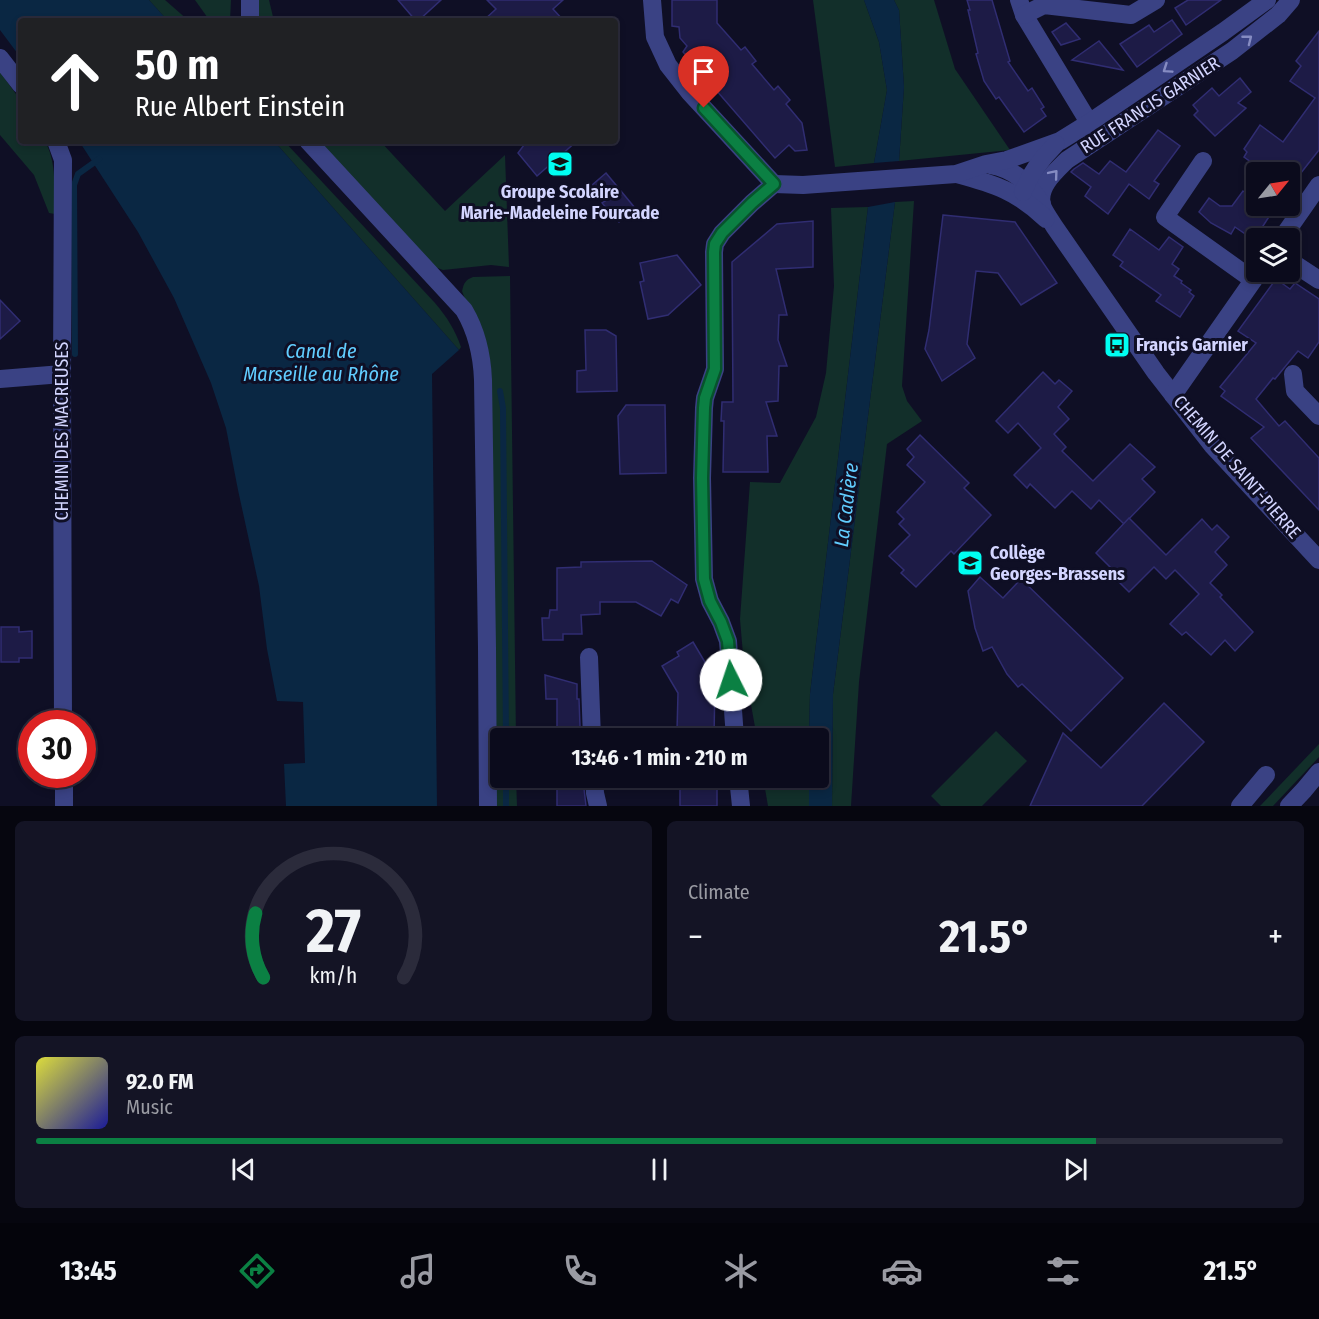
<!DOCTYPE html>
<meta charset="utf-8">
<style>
:root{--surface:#0b0b1c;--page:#141425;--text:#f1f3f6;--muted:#9a9ba3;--line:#2b2b3b;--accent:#0b8043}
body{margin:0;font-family:"Fira Sans Condensed",sans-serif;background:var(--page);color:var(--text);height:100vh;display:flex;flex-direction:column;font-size:22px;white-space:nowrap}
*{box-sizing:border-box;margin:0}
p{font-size:20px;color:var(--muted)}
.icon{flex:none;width:33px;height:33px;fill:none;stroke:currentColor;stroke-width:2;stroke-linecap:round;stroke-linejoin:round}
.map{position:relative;height:806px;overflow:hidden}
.side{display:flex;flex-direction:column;gap:15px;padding:15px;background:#06060f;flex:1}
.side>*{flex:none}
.hud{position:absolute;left:18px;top:18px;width:600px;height:126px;border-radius:6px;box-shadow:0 3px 9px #0003,0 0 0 2px var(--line);background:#202124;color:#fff;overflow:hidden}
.needle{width:39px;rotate:60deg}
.fabs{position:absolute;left:1246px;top:162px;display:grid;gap:12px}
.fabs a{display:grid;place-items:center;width:54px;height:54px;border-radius:6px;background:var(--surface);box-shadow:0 3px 9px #0003,0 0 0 2px var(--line);font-size:30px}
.speed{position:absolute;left:18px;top:710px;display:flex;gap:12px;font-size:30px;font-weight:700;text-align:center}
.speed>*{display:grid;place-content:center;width:78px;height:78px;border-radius:50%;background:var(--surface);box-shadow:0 3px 9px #0003,0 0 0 2px var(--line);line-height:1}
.speed .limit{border:9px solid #d22;background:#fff;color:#111}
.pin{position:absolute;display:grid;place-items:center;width:51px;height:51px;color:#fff;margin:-62px -26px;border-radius:50% 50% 50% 0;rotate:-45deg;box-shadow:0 0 6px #0007}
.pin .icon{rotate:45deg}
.me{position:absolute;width:66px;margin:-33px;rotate:356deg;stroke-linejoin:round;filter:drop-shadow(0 0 4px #0008)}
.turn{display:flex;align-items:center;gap:21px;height:126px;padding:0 18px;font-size:27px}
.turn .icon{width:78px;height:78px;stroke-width:2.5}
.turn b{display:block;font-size:42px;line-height:51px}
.big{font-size:45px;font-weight:700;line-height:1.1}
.side .tile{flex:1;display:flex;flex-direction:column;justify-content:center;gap:9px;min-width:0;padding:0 21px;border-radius:9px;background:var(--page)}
.side .dial{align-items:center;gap:0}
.dial svg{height:156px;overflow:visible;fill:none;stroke:var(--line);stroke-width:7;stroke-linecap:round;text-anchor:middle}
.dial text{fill:var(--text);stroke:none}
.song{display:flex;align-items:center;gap:18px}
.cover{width:72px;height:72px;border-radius:9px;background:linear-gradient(135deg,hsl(60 70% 55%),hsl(240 70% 35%))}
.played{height:6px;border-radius:3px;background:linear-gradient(90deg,var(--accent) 85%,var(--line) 85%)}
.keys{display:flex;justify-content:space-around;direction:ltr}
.heat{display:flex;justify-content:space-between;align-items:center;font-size:33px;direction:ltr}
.side .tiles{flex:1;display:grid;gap:15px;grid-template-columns:1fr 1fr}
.tile:last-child{grid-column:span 2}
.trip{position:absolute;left:490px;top:728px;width:339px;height:60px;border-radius:6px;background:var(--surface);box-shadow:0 3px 9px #0003,0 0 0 2px var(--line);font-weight:700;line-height:60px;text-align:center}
.menu{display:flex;height:96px;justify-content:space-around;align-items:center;background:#04040b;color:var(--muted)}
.menu .icon{width:42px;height:42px}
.menu .selected{color:var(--accent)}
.menu b{font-size:27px;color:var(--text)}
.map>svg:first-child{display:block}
</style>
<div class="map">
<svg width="1319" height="806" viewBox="0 0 1319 806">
<rect width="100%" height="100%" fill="#0f0f25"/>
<g fill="#122f2a">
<polygon points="149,0 165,0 189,21 168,21"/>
<polygon points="195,0 231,0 230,21 210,21"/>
<polygon points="258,0 269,0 274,21 257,21"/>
<polygon points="813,0 864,0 879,42 887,90 874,163 835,167"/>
<polygon points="894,0 934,0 955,69 1010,150 899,161 904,87 899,10"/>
<path d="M0,72l21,29v40h24c12,22 9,48 10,73l-6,-1 -15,-38 -34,-40z"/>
<path d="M274,141h10l151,162c12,14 20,27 26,44l-2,3z"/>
<polygon points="318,141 380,141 445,211 505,155 509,267 491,265 443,270 435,267"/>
<polygon points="914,201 902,386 907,401 922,421 887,444 859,682 851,806 832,806 833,694 895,202"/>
<polygon points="868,207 810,694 809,738 757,738 744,666 740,619 750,482 780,483 816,417 826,373 834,286 831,208"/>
<path d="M510,276l6,462h-15v39h15l1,29h-21l-5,-437 -29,-78c2,-8 3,-11 11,-14z"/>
<polygon points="996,731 1027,761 982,806 941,806 931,796"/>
<polygon points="1319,744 1319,757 1273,806 1260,806"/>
<polygon points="763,777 809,777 809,806 768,806"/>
</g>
<g fill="#0a2743">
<polygon points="0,0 149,0 168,21 21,21 21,58 0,30"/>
<polygon points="864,0 894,0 899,10 904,87 899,161 874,163 887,90 879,42"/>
<polygon points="79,141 274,141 459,350 432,374 437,806 286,806 284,764 305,763 303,702 277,701 267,649 259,586 238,490 226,428 211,383 174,298 138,232"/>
<polygon points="895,202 833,694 832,806 809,806 809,777 819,777 819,738 809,738 810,694 868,207"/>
</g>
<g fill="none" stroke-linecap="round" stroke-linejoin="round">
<g stroke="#0a2743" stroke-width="6">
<polyline points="75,354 74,185 78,174 99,159"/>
<polyline points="500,391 503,408 506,738"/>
<polyline points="506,777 506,806"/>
</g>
</g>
<g fill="#1d1b46" stroke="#302d72" stroke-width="1.5">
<polygon points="398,0 441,0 418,21 416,21"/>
<polygon points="487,0 563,0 553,9 564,21 483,21 496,9"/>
<polygon points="672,0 717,0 717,23 741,50 745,47 756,61 752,64 774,90 778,86 790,100 786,104 802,123 807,150 795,151 789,145 775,158 683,52 687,46 680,38 679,27 672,26"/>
<polygon points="967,0 992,0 1010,61 1008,62 1028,91 1032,88 1044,107 1041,109 1046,116 1024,132 999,97 996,99 984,81 976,54 978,53 968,10 970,10"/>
<polygon points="1188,0 1221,0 1186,25 1175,8"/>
<polygon points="1172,20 1182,34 1137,67 1120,44 1149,25 1154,32"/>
<polygon points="1066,23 1080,39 1061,45 1052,32"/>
<polygon points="1319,31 1319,150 1293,183 1290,181 1290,172 1265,172 1244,157 1247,152 1244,149 1260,125 1283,142 1315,98 1290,81 1301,66 1296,61"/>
<polygon points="1099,41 1123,70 1072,60"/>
<polygon points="1240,78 1251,92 1238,103 1246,108 1215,136 1194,115 1198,111 1193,105 1212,88 1219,96"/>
<polygon points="1158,130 1180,146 1154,181 1159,184 1149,199 1129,184 1108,214 1085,196 1091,187 1071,172 1074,169 1083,163 1099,174 1110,161 1126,172"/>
<polygon points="527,141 577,141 537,176 518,153"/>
<polygon points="606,173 635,208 619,222 602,203 605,201 592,185"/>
<polygon points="1243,191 1257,201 1257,206 1263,206 1272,212 1254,240 1235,227 1231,234 1211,223 1199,212 1209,198 1220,206 1232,206"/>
<polygon points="943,215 1015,222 1057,283 1021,305 998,273 976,271 967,344 975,358 942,381 925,349 929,330"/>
<polygon points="813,221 813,267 776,269 787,315 779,315 778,340 787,366 779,366 778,401 766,402 777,436 767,436 768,472 723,472 724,421 721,421 722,402 733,402 732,262 777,224"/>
<polygon points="1130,229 1159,250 1169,237 1183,247 1172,264 1179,269 1174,276 1182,281 1181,283 1191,290 1189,292 1194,296 1180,317 1156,301 1161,295 1120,266 1123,262 1113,255"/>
<polygon points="677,255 701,285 668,315 648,319 640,282 644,281 640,263"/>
<polygon points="1276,279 1290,289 1295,283 1319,299 1319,342 1308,358 1298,351 1275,379 1273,378 1256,399 1279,426 1285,421 1319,458 1319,510 1251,438 1264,427 1221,396 1225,391 1220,387 1256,343 1238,331"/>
<polygon points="0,300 20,321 0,339"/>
<polygon points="585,330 606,330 616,336 617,391 577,392 577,371 586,370"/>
<polygon points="1043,372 1055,384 1059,380 1072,391 1058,407 1069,419 1054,434 1066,447 1062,451 1093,481 1130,444 1155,467 1142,479 1155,492 1124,524 1099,500 1091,509 1072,491 1055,508 1030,484 1027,488 1014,475 1041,448 1018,423 1008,433 996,421"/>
<polygon points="626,405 665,405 666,473 620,474 618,416"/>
<polygon points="920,435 969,483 964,488 991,515 954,554 951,551 916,587 901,573 904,570 889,556 910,535 899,524 904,519 897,512 925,482 907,465 914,457 907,449"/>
<polygon points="1129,518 1166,555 1202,519 1212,530 1217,525 1229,537 1215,552 1227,565 1210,583 1222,595 1220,597 1253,632 1235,651 1225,640 1211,655 1186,632 1182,635 1170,624 1199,594 1175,570 1166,579 1154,567 1129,592 1116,579 1119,576 1096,553"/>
<polygon points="652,561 687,585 678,603 671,599 661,616 636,602 600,602 600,614 581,615 582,634 563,634 563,640 543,640 542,618 549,618 550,610 557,610 557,568 581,567 581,562"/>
<polygon points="980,577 1003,598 1021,579 1123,678 1071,731 1022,684 1018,687 1007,674 992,647 983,651 975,628 968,591"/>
<polygon points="1,627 19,627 19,632 32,631 32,658 19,658 19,662 1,662"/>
<polygon points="693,642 715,679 714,738 681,738 681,731 677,731 678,693 662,666 679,656 677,652"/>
<polygon points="545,675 577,684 577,699 579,699 580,726 579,738 557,738 557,699 546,699"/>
<polygon points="1164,703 1204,742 1142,806 1030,806 1063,733 1101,768"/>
<polygon points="557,777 580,777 580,780 583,780 586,806 557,806"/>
<rect x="680" y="777" width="37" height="29"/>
</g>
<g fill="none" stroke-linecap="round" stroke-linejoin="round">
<g stroke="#3a4284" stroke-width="18">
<polyline points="652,0 655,37 668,65 690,93 774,184"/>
<polyline points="1019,0 1024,15 1096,134"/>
<path d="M1291,0l-13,15 -46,36 -165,109c-11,11 -30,27 -25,45 2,7 8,14 12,21l102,147 56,72 107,115"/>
<polyline points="1024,15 1044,5 1131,15 1156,0"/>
<polyline points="250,21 250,0"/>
<polyline points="0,58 21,85"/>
<polyline points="56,141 63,160 62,374 63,723"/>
<path d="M308,141l156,169c13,22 18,44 19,70l4,268 1,158"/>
<polyline points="1203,161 1165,217 1253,280"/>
<path d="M990,165c27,5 37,18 52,39"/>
<path d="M957,174c37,10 60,17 89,45"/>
<polyline points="774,184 803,185 956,174 986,164 1007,160 1060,141 1089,123 1223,32 1267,0"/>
<path d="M1023,192c7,-19 19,-34 33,-48"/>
<polyline points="1282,238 1319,185"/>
<polyline points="1290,261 1319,280"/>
<polyline points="1293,374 1295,391 1319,416"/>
<polyline points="0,379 62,374"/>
<polyline points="1173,395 1259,272"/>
<polyline points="589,657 592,738"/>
<polyline points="735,738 728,641 721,622 710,601 704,579 702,478 704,408 705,398 715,369 714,252 715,244 722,233 752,203 774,184"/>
<polyline points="64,774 64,806"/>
<polyline points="594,777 595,793 598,806"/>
<polyline points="738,777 741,806"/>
<polyline points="1240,806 1266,775"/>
<polyline points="1289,806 1304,790 1319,772"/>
</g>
</g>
<defs><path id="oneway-chevron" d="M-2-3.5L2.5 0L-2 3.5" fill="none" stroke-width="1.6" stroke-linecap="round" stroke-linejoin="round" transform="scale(1.5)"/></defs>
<g stroke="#868cc2">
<use href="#oneway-chevron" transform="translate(1248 39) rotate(-38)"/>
<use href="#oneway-chevron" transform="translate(1167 69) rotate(146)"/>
<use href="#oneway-chevron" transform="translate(1054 174) rotate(-50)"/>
</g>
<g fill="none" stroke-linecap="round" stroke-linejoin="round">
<g stroke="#07532c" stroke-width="15">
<polyline id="route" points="704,108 774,184 752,203 722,233 715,244 714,252 715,369 705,398 704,408 702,478 704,579 710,601 721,622 728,641 731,680"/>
</g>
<use href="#route" stroke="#0b8043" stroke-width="10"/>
</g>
<defs>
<g id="school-square" transform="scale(1.35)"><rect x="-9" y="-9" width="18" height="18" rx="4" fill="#00fef2" stroke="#0f0f25"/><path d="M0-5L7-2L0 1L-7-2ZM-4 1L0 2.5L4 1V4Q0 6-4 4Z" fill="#111"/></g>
<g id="bus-square" transform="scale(1.35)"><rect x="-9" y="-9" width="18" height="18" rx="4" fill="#00fef2" stroke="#0f0f25"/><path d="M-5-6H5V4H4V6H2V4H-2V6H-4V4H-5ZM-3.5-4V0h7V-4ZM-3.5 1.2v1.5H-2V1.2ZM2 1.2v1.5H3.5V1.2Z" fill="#111"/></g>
</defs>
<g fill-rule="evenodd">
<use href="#school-square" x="560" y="164"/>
<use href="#bus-square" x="1117" y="345"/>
<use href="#school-square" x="970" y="563"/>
</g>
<g text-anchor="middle" stroke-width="6" stroke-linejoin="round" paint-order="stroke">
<g font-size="18" fill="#d3d5ff" stroke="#0f0f25">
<text transform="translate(1150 105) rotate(-33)" y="6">RUE FRANCIS GARNIER</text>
<text transform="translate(62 431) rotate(-90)" y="6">CHEMIN DES MACREUSES</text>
<text transform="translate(1237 467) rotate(49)" y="6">CHEMIN DE SAINT-PIERRE</text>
</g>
<g font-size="18" font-weight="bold" fill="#d3d5ff" stroke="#0f0f25" text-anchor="start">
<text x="560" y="198" text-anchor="middle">Groupe Scolaire<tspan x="560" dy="21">Marie-Madeleine Fourcade</tspan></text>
<text x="1136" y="351">Françis Garnier</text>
<text x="990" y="559">Collège<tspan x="990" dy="21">Georges-Brassens</tspan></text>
</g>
<g font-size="20" font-style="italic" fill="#61cdff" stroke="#0f0f25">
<text x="321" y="358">Canal de<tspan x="321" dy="23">Marseille au Rhône</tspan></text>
<text transform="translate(846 505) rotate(-83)" y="7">La Cadière</text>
</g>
</g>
</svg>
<div class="fabs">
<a><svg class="needle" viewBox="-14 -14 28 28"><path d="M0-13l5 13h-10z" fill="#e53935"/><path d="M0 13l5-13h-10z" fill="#9a9ba3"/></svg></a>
<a><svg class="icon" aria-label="layers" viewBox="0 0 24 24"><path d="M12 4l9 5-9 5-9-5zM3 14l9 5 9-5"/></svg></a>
</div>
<div class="speed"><div class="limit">30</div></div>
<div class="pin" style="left:704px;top:108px;background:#d93025"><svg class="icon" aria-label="arrive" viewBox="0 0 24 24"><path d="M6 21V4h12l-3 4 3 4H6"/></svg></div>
<svg class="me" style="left:731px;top:680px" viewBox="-20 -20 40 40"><circle r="19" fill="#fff"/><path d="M0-13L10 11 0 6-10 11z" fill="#0b8043"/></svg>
<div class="trip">13:46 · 1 min · 210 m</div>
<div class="hud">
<div class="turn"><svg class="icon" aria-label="ahead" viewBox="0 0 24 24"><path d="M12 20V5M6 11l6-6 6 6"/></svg><div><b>50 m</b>Rue Albert Einstein</div></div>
</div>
</div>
<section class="side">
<div class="tiles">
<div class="tile dial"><svg viewBox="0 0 100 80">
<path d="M14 69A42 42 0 1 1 86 69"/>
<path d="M14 69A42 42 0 0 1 10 36" stroke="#0b8043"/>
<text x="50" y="56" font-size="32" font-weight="700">27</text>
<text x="50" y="72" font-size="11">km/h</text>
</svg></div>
<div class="tile"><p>Climate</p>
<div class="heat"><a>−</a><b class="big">21.5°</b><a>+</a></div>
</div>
<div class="tile">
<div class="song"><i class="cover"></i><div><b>92.0 FM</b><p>Music</p></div></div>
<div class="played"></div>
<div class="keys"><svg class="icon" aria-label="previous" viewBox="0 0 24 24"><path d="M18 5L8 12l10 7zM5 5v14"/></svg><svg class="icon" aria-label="pause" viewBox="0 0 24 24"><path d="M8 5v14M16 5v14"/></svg><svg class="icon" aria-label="next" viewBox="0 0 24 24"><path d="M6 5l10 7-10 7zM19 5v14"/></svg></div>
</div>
</div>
</section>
<nav class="menu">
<b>13:45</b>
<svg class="icon selected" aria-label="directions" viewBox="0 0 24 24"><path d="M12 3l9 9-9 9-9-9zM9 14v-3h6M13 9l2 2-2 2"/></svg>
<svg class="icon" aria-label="music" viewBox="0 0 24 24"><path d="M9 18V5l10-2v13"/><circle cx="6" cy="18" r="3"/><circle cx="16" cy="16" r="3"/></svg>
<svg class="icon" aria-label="phone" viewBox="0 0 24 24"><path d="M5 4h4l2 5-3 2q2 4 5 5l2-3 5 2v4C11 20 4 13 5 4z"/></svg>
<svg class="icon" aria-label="climate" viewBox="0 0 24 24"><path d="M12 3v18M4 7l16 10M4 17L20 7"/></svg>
<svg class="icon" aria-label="car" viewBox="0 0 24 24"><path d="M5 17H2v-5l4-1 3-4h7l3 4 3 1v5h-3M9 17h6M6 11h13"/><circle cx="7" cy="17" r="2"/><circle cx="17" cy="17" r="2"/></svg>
<svg class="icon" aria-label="filters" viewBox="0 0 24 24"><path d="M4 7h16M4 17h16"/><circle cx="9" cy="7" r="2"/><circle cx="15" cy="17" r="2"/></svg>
<b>21.5°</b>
</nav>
